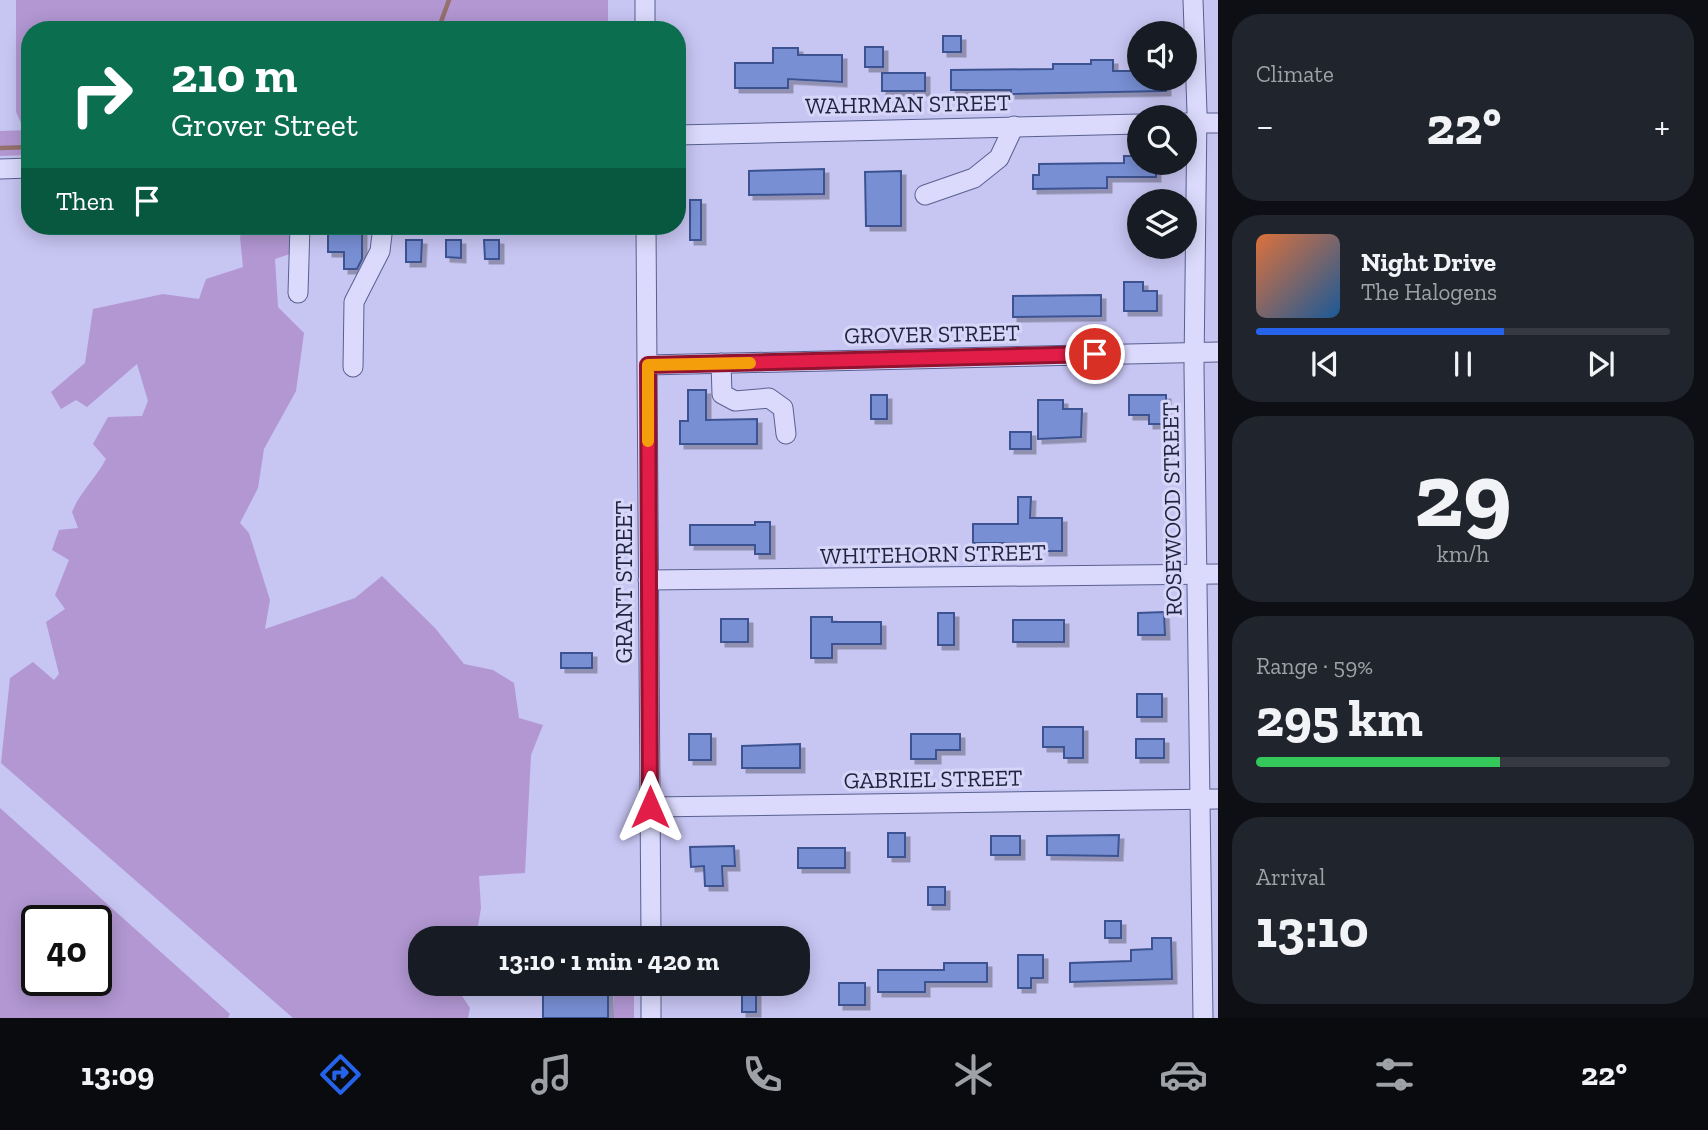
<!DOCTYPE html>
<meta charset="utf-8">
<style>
:root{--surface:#171b24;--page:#20242c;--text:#f1f3f6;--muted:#9ea1a6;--line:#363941;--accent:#2563eb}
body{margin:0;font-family:"Zilla Slab",serif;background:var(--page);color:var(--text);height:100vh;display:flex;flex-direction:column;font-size:26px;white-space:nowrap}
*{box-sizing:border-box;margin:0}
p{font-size:23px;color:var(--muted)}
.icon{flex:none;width:38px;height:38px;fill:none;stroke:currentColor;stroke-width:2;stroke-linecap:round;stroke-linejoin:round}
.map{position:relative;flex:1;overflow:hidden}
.details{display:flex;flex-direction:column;gap:14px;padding:14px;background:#0d0f14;width:490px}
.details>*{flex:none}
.guide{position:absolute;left:21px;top:21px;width:665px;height:214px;border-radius:28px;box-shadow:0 4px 18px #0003;background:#0b6e4f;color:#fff;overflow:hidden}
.controls{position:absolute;left:1127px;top:21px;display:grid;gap:14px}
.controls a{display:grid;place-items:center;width:70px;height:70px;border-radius:50%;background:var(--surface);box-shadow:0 4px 18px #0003;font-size:35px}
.speed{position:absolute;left:21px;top:905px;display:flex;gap:14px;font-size:35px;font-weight:700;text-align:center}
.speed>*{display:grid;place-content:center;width:91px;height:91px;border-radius:50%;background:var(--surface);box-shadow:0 4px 18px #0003;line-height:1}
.speed .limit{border:4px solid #111;border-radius:10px;background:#fff;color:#111}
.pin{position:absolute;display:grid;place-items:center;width:60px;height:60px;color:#fff;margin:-30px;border:4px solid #fff;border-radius:50%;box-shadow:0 2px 7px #0007}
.me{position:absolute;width:77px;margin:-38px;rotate:0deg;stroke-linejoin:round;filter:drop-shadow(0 0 5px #0008)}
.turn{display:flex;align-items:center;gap:24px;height:147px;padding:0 35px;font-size:32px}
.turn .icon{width:91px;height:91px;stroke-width:2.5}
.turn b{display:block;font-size:49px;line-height:60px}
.then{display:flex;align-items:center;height:66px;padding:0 35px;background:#0003;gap:14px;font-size:26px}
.big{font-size:52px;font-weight:700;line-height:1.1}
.details .card{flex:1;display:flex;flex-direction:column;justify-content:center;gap:10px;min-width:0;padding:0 24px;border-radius:28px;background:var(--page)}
.details .dial{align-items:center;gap:0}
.dial b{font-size:91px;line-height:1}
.song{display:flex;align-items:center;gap:21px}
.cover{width:84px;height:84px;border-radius:10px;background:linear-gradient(135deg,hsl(20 70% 55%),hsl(210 70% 35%))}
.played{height:7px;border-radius:4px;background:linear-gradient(90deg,var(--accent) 60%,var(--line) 60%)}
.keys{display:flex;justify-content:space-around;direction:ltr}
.heat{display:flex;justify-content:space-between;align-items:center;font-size:38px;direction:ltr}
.charge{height:10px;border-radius:5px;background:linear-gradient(90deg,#34c759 59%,var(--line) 0)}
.trip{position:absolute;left:408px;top:926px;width:402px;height:70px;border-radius:28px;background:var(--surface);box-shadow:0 4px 18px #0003;font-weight:700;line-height:70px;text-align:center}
.menu{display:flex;height:112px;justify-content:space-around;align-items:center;background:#090b0e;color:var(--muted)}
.menu .icon{width:49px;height:49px}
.menu .on{color:var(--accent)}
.menu b{font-size:32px;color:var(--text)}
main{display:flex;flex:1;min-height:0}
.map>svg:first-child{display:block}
</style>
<main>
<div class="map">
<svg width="1218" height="1018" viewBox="0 0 1218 1018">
<defs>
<filter id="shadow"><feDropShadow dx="4.5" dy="4.5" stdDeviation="0" flood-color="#0004"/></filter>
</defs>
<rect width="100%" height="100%" fill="#c7c5f2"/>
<g fill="#b297d2" fill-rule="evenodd">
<polygon points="16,0 608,0 608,30 30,30 30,155 0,156 0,131 29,130 21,123 16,112"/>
<path d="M244,226h66l-2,22 -33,11 3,48 26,26 -8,58 -32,58 -6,39 -18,35 9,10 21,67 -5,29 90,-31 27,-22 53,52 29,36 29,6 21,13 5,35 24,7 -12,30 -6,118 -46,3 2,32 -5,30h-56v46h34l16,24 -2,10h-175l-292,-255 9,-85 23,-16 21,18 5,-6 -13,-52 19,-13 -10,-14 14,-35 -17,-10 7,-20 19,-2 -6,-16c8,-20 24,-34 34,-53l-13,-15 15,-27 34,-1 6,-15 -11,-37 -50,43 -11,-7 -15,9 -10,-17 34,-29 8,-54 70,-15 36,5 7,-20 37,-12 -3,-30z"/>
<path d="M0,808l230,206 -2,4h-228zM96,920v60h-59v-60z"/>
<polygon points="615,984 634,984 634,1018 613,1018"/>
</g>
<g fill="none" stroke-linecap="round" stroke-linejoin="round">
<g stroke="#95706d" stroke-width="4.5">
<polyline points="438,30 449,0"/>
<polyline points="0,148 30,147"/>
</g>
</g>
<g fill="#788fd4" stroke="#3c5391" stroke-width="2" filter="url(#shadow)">
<rect x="943" y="36" width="18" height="16"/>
<rect x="865" y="47" width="18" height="20"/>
<polygon points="773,48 798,48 798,55 842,55 842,82 788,79 788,88 735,88 735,63 773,63"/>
<polygon points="1091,60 1113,60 1113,71 1139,71 1139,79 1166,79 1166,91 1011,94 1011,90 951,90 951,70 1053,69 1053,64 1091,64"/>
<rect x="882" y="73" width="43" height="18"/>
<polygon points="1124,156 1139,156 1139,163 1156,163 1156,177 1107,177 1107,188 1033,189 1033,175 1039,175 1039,164 1124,163"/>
<polygon points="824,169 824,194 749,195 749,171"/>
<polygon points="901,171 901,226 866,226 865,172"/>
<rect x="690" y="200" width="11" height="40"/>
<polygon points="328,226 362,226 362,259 357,269 344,269 344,252 328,252"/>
<polygon points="406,240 422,240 421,262 406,262"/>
<polygon points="446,240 461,240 461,258 446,257"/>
<polygon points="484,240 499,240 499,259 485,259"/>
<polygon points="1124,282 1143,282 1143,291 1157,291 1157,311 1124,311"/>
<polygon points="1101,295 1101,316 1013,317 1013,296"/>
<polygon points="688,390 706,390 706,420 757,419 757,444 680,444 680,421 688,421"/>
<rect x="871" y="395" width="16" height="24"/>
<polygon points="1129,395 1166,395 1166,424 1149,424 1149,415 1129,415"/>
<polygon points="1038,400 1063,400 1063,409 1082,409 1081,437 1038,439"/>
<rect x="1010" y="432" width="21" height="17"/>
<polygon points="1018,497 1031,497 1030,518 1062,518 1062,551 1045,551 1045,543 973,543 973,524 1018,524"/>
<polygon points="755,522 770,522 770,554 755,554 755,545 690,545 690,525 755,525"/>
<polygon points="1164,612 1165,635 1138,635 1138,613"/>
<rect x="938" y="613" width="16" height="32"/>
<polygon points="811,617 832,617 832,622 881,622 881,644 832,644 832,658 811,658"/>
<rect x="721" y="619" width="27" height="23"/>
<rect x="1013" y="620" width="51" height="22"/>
<rect x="561" y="653" width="31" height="15"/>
<rect x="1137" y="694" width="25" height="23"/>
<polygon points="1043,727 1083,727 1083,758 1064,758 1064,747 1043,747"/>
<rect x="689" y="734" width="22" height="26"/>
<polygon points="911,734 960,734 960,750 936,750 936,759 911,759"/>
<rect x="1136" y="739" width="28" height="19"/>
<polygon points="800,744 800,768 742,768 742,746"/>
<rect x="888" y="833" width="17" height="24"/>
<polygon points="1119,835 1118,856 1047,855 1047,836"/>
<rect x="991" y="836" width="29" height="19"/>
<polygon points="734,846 735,866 722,866 723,886 705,886 704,866 691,867 690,847"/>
<rect x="798" y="848" width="47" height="20"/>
<rect x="928" y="887" width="17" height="18"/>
<rect x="1105" y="921" width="16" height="17"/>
<polygon points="1152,938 1171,938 1172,979 1070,982 1070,963 1131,961 1131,950 1152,949"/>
<polygon points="1018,955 1043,955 1043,978 1031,978 1031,988 1018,988"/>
<polygon points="944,963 987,963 987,982 925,982 925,992 878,992 878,970 944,970"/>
<rect x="839" y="983" width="26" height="22"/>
<rect x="543" y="984" width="65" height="34"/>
<rect x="742" y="984" width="14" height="28"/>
</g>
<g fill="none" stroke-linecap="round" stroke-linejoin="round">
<g stroke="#596090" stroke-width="21">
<g id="minor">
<polyline points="645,0 645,30"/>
<polyline points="1193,0 1197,112 1194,368 1203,1018"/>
<polyline points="1185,123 1218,123"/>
<polyline points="677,135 1139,124"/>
<polyline points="0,169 30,168"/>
<polyline points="925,195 974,178 999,158 1014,126"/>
<polyline points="646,226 651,938"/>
<polyline points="298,293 300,226"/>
<polyline points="721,363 722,394 735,401 769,398 783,408 786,434"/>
<polyline points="648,365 1218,352"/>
<polyline points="353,367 354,302 380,251 383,226"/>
<polyline points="648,580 1218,574"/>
<polyline points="650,807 1218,799"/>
<polyline points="651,984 651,1018"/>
</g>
</g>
<use href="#minor" stroke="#dbdafc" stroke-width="19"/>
</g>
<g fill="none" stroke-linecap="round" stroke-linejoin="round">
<g stroke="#92132f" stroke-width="18">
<polyline id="route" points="650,807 648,365 1095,354"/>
</g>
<use href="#route" stroke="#e11d48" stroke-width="12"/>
<polyline stroke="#f59e0b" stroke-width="12" points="648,441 648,365 750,363"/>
</g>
<g text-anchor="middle" stroke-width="6" stroke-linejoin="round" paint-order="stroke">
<g font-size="23" fill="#1e243e" stroke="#d7d6f9">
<text transform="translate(908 104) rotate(-1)" y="8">WAHRMAN STREET</text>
<text transform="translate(932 334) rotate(-1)" y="8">GROVER STREET</text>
<text transform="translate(1172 509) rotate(-91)" y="8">ROSEWOOD STREET</text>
<text transform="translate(933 554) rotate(-1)" y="8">WHITEHORN STREET</text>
<text transform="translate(624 582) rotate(-90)" y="8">GRANT STREET</text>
<text transform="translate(933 779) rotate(-1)" y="8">GABRIEL STREET</text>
</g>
</g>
</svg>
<div class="controls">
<a><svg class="icon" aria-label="sound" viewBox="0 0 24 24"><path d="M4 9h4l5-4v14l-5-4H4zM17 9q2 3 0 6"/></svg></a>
<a><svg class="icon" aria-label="search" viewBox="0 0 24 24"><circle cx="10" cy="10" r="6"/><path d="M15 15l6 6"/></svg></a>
<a><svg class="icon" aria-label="layers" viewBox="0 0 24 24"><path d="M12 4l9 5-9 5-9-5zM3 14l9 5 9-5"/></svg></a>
</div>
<div class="speed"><div class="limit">40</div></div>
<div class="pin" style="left:1095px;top:354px;background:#d93025"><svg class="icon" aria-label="arrive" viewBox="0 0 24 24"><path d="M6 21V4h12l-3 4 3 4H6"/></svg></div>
<svg class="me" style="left:650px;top:807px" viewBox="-20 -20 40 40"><path d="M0-17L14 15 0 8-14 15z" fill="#e11d48" stroke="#fff" stroke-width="4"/></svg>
<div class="trip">13:10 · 1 min · 420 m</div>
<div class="guide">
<div class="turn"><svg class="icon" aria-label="right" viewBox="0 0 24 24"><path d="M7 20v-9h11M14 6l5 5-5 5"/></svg><div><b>210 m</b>Grover Street</div></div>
<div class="then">Then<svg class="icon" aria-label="arrive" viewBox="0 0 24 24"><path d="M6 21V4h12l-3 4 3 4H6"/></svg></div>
</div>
</div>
<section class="details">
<div class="card"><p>Climate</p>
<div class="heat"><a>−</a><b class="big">22°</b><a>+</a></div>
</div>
<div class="card">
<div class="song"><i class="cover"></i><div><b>Night Drive</b><p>The Halogens</p></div></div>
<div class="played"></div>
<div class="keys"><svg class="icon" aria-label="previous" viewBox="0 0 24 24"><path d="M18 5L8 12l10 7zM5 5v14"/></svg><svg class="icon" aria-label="pause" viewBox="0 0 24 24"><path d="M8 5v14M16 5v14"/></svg><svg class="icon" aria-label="next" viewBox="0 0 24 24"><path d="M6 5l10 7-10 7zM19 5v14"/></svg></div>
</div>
<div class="card dial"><b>29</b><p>km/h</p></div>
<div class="card"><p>Range · 59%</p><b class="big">295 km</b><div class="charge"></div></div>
<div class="card"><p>Arrival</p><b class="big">13:10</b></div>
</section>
</main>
<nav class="menu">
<b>13:09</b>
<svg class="icon on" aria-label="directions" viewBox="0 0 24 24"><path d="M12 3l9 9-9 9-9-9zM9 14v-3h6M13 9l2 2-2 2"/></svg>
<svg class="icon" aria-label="music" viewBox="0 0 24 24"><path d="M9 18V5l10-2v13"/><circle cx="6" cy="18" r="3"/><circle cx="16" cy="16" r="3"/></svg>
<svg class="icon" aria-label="phone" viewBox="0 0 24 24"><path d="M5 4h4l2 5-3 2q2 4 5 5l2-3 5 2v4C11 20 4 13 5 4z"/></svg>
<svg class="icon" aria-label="climate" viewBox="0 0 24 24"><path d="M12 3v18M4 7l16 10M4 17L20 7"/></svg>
<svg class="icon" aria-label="car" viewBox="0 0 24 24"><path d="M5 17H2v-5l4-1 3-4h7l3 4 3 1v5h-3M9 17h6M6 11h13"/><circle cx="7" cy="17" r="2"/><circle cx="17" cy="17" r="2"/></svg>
<svg class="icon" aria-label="filters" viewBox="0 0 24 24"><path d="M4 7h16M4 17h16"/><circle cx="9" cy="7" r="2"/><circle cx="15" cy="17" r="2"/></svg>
<b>22°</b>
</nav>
